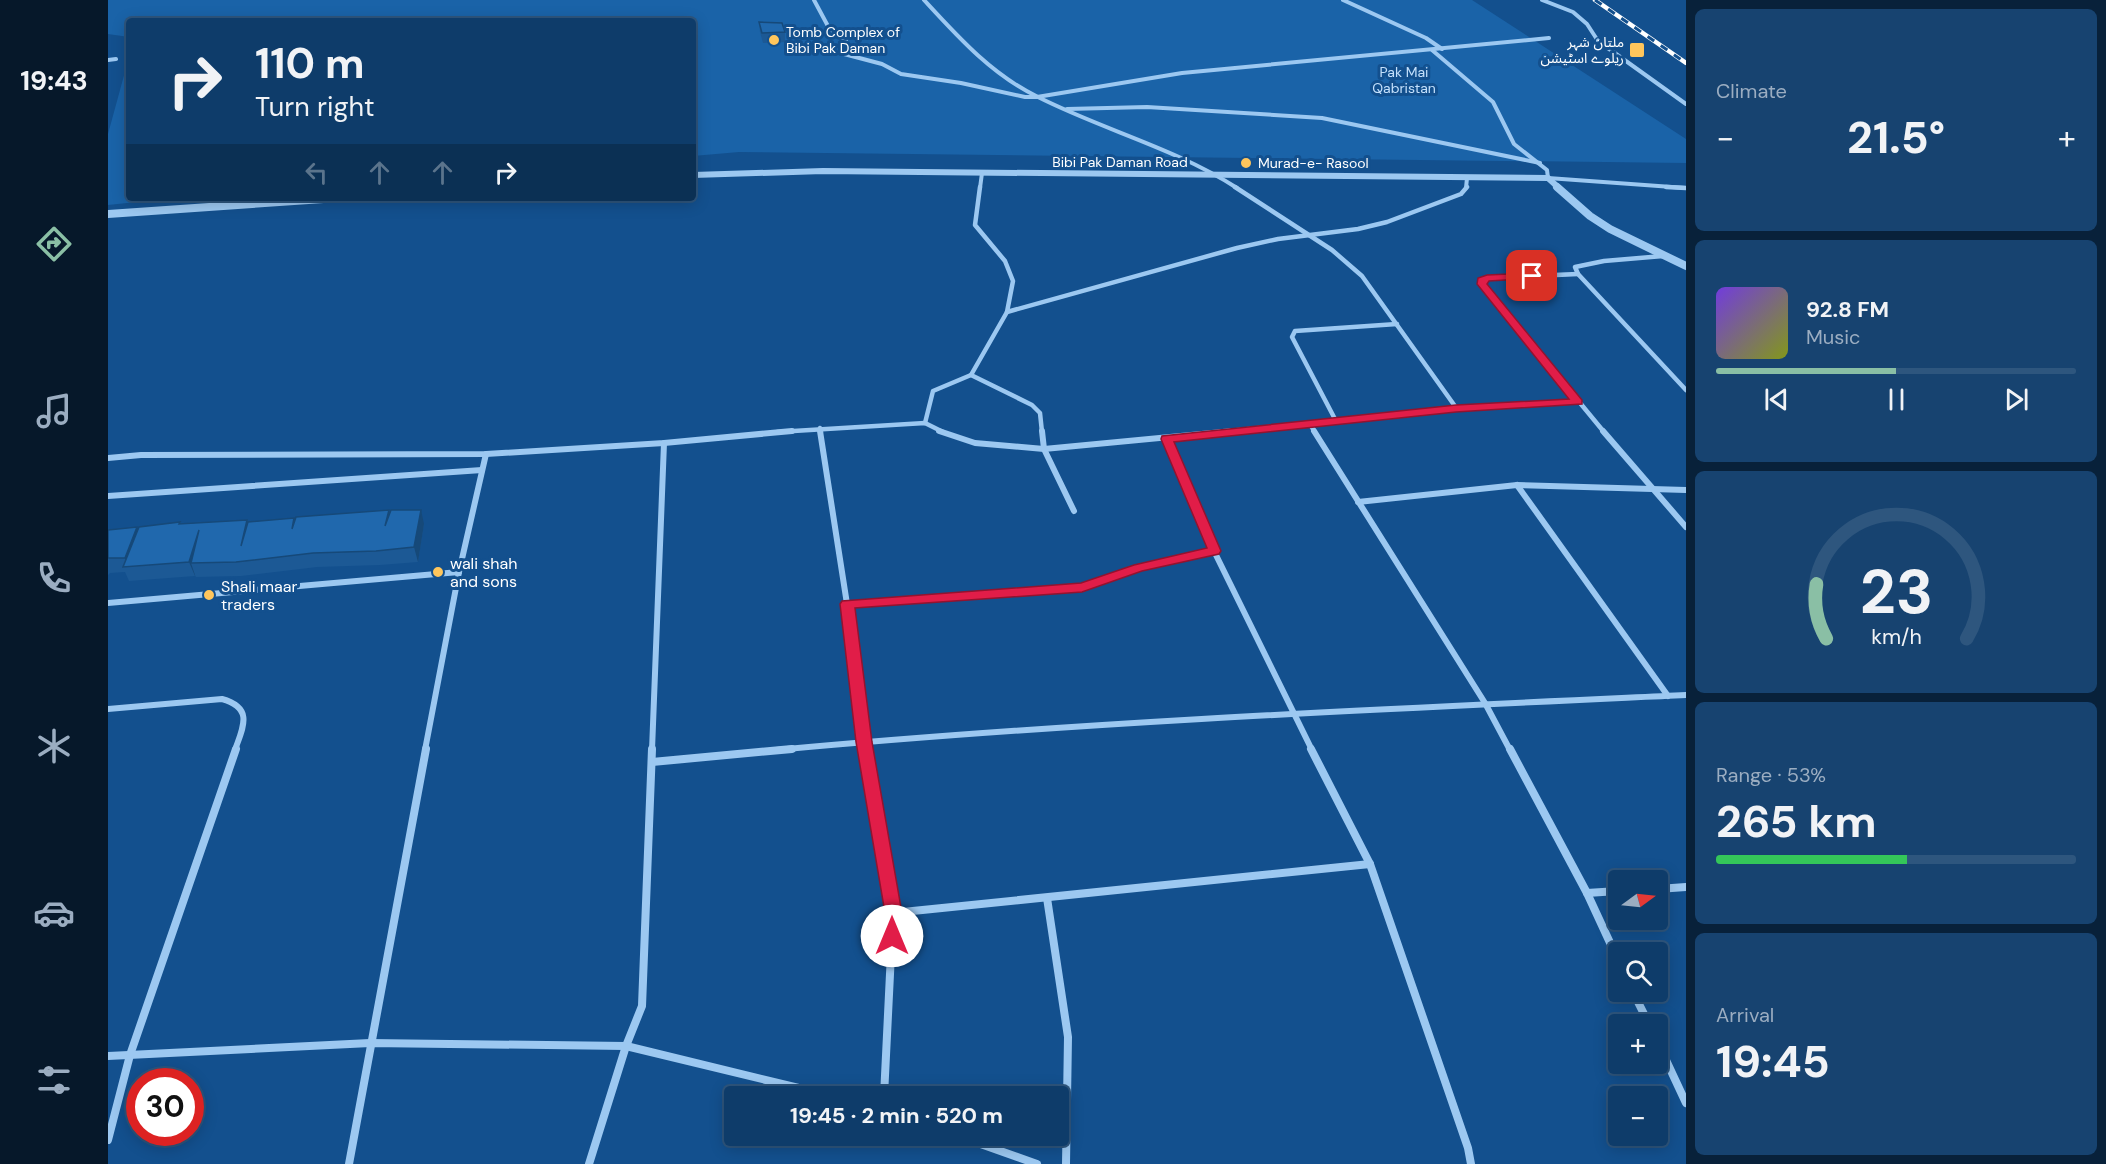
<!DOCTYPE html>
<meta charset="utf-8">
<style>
:root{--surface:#0e3c6a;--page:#174370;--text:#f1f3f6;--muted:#9badc1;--line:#2e567e;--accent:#8abfa5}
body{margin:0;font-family:"DM Sans","Noto Sans Arabic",sans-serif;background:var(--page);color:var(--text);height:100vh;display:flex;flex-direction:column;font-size:22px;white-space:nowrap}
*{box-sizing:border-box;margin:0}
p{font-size:20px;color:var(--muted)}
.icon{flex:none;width:33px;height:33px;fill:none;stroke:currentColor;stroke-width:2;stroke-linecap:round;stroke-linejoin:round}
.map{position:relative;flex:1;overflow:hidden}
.drawer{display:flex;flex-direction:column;gap:9px;padding:9px;background:#08213a;width:420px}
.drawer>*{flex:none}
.top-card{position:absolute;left:18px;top:18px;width:570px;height:183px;border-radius:6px;box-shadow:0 3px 15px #0003,0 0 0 2px var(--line);background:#0e3c6a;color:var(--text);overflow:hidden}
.needle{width:39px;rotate:75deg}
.fabs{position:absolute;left:1500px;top:870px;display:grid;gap:12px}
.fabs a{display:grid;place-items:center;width:60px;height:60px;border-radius:6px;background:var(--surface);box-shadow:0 3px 15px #0003,0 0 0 2px var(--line);font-size:30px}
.speed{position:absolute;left:18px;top:1068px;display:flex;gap:12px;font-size:30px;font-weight:700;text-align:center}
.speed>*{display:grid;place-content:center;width:78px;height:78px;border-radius:50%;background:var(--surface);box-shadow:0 3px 15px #0003,0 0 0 2px var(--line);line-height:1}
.speed .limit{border:9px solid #d22;background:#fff;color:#111}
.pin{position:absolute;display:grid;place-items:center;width:51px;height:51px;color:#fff;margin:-26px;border-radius:12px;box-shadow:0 3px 9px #0006}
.me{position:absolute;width:66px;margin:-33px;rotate:0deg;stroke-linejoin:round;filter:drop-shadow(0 0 4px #0008)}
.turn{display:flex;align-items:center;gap:21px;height:126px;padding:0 30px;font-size:27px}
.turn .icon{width:78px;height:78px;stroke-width:2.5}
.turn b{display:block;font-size:42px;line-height:51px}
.lanes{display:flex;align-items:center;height:57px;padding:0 30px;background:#0003;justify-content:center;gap:30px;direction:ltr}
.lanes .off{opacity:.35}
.big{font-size:45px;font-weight:700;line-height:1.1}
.drawer .widget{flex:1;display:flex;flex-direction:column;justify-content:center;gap:9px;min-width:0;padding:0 21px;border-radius:9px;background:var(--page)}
.drawer .dial{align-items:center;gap:0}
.dial svg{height:156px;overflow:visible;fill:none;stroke:var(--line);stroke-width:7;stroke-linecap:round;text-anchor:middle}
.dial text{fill:var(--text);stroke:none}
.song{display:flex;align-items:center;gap:18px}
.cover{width:72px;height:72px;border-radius:9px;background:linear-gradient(135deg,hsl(260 70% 55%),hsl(70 70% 35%))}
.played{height:6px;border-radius:3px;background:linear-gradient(90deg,var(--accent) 50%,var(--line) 50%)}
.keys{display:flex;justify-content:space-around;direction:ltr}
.heat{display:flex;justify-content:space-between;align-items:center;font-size:33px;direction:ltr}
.charge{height:9px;border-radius:4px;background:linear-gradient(90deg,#34c759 53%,var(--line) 0)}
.trip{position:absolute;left:616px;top:1086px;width:345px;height:60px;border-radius:6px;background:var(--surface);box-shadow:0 3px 15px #0003,0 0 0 2px var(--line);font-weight:700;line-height:60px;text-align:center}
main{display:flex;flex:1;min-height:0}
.menu{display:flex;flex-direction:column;width:108px;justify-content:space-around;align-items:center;background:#06182a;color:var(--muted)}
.menu .icon{width:42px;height:42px}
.menu .selected{color:var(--accent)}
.menu b{font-size:27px;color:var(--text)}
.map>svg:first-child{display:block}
</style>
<main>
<nav class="menu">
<b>19:43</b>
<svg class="icon selected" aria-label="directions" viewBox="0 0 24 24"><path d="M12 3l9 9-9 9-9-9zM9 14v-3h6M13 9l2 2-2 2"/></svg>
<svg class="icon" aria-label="music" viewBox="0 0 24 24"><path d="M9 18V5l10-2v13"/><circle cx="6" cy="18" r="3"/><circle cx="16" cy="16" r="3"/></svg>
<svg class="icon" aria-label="phone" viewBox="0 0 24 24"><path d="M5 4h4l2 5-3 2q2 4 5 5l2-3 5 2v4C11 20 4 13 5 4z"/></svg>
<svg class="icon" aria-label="climate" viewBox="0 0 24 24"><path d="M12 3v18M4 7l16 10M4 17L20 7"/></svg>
<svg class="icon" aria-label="car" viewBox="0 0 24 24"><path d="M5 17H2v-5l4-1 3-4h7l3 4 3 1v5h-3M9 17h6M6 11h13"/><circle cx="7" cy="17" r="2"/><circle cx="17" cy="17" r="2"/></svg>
<svg class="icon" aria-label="filters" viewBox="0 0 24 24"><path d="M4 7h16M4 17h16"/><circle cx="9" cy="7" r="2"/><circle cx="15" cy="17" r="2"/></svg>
</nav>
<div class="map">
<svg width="1578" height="1164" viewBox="0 0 1578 1164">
<rect width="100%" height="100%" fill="#13508e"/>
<g fill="#1a63a8">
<polygon points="0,0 1364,0 1578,139 1578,163 631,152 585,156 585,21 21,21 21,37 0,34"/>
<polygon points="21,57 21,198 67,198 0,205 0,134"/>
</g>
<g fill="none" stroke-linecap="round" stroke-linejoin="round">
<g stroke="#9cc8f1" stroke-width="4">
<polyline points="706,0 721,28 738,41 739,47 736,54 774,64 793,74 853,83 917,97 929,97 1074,73 1441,38"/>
<path d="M816,0c34,37 68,75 114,97 65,33 137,51 199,91"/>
<polyline points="1235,0 1318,38 1334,49"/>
<polyline points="1434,0 1465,12 1479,24 1490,41 1578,104"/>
<polyline points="1324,50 1385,102 1406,144 1439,170 1440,178 1578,188"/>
<polyline points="0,60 8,59"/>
<polyline points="959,109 1039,107 1214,118 1432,163"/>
<polyline points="872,188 874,173"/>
<polyline points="1358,188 1359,178"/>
</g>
<g stroke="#9cc8f1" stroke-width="4.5">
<polyline points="1127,187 1224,250 1254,276 1349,409"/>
<polyline points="1558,187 1578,188"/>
<polyline points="1555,256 1496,261 1467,267 1470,274 1578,390"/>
<polyline points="1470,274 1379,278 1374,280 1374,284 1496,432"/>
<polyline points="899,312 1129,248 1170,239 1250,229 1279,222 1353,194 1359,187"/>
<polyline points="863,375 924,405 932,413 934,432"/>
<polyline points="1228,421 1184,337 1187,331 1289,324"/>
<polyline points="817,423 825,391 863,375 899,312 905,281 897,261 867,225 872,187"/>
<polyline points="1201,423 1207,432"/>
<polyline points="712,428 713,432"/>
<polyline points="669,432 817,423 835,432"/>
<polyline points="1110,432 1349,409 1470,402"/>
</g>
<g stroke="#9cc8f1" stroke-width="6">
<polyline points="712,431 739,604 757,750"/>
<polyline points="831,431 867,443 936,449 1125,431"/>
<polyline points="934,431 936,449 966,511"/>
<polyline points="1206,431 1377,703 1402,750"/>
<polyline points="1495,431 1578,527"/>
<polyline points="1059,439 1106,551 1204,750"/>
<polyline points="0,458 33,455 378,454 556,443 684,431"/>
<polyline points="1409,485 1560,696"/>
<polyline points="0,496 374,470"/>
<polyline points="1250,502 1409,485 1578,490"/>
<polyline points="0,603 351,572"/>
<polyline points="739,604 974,588 1031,568 1106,551"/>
<path d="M0,709l114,-10c32,9 21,28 13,51"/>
<polyline points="317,750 351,572 378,454"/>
<polyline points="544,750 556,443"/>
<path d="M668,750c303,-28 607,-41 910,-55"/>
</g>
<g stroke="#9cc8f1" stroke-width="8">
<polyline points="757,749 785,913 776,1096"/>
<polyline points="1203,749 1262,864 1360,1148 1363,1164"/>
<polyline points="1402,749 1479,893 1510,960"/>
<polyline points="544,762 684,749"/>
<polyline points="1550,889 1578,887"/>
<polyline points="1479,893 1510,891"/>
<polyline points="939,898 960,1037 958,1164"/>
<polyline points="785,913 1262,864"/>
<polyline points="1525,992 1541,1024"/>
<polyline points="1550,1043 1578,1103"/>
<polyline points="0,1056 262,1043 518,1046 724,1096"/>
<polyline points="850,1136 929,1164"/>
<polyline points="0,1140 22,1055 128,749"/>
<polyline points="241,1164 318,749"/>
<polyline points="481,1164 518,1046 534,1006 544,749"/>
</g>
<polyline stroke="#9cc8f1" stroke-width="6" points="585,175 715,171 1440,178 1451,188"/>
<g stroke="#9cc8f1" stroke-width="8">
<polyline points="1449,187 1482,216 1502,229 1578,266"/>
<polyline points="0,214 230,198"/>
</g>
<g stroke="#fff" stroke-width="4.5">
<polyline id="rail" points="1487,0 1578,63"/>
</g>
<use href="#rail" stroke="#13508e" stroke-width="3" stroke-dasharray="8" stroke-linecap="butt"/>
</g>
<g fill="#1c5995">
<polygon points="651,22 677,32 677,42 655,43 652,32"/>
<polygon points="281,510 282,513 316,524 310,562 272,565 209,567 133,576 88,577 87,575 87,576 21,581 17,572 2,573 0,575 0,530 30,530 72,522 73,523 140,522 186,518 187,520"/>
</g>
<g fill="#164979">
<polygon points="313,510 316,524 310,562 306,547"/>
<polygon points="29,527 34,541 21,567 17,558"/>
<polygon points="91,530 83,563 87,575 87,576 81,562"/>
</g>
<g fill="#2068ad" stroke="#164979" stroke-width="1.5">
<polygon points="651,22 674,23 677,32 654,33"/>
<polygon points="281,510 277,526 283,510 313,510 306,547 268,551 205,553 128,562 83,563 91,530 81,562 15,567 31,527 72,522 71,524 139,520 133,546 140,522 186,518 184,529 188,517"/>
<polygon points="29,527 17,558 0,558 0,530"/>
</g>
<polygon fill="#e11d48" stroke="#92132f" stroke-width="1.5" points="1424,273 1428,274 1428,278 1381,281 1379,284 1474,400 1474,404 1348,412 1066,442 1113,551 1111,554 1034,571 974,592 747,608 764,742 794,913 793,936 790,941 784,943 778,941 775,936 777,913 748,742 732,604 734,601 973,583 1026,565 1099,548 1053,439 1054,436 1348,405 1461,399 1369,284 1370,278 1379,275"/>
<g fill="#ffc65c" stroke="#13508e" stroke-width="2">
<circle cx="666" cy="40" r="6"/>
<rect x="1521" y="42" width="16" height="16" rx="3"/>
<circle cx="1138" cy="163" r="6"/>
<circle cx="330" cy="572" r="6"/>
<circle cx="101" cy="595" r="6"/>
</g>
<g text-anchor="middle" stroke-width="6" stroke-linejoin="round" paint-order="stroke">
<g font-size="14" fill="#fff" stroke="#13508e" text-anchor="start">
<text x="678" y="37">Tomb Complex of<tspan x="678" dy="16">Bibi Pak Daman</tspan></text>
<text x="1516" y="47" text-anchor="end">ملتان شہر<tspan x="1516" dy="16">ریلوے اسٹیشن</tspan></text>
<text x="1150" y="168">Murad-e- Rasool</text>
</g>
<g font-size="14" fill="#c3e0fc" stroke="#13508e">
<text x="1296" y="77">Pak Mai<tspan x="1296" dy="16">Qabristan</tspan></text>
</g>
<g font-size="14" fill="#fff" stroke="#13508e">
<text x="1012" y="167">Bibi Pak Daman Road</text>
</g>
<g font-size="16" fill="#fff" stroke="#13508e" text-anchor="start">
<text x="342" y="569">wali shah<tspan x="342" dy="18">and sons</tspan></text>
<text x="113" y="592">Shali maar<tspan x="113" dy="18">traders</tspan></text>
</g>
</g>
</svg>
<div class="fabs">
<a><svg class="needle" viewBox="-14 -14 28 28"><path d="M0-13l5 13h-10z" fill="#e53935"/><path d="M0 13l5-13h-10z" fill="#9badc1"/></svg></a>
<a><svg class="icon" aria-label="search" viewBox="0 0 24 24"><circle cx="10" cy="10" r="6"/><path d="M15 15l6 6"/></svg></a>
<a>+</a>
<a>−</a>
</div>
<div class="speed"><div class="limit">30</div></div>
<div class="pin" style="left:1424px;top:276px;background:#d93025"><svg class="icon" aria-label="arrive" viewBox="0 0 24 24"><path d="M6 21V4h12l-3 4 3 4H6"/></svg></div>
<svg class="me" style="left:784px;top:936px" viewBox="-20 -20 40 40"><circle r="19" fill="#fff"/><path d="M0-13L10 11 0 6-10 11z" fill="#e11d48"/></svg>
<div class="trip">19:45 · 2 min · 520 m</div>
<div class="top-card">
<div class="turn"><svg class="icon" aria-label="right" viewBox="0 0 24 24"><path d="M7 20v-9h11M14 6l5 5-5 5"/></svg><div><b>110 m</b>Turn right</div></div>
<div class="lanes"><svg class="icon off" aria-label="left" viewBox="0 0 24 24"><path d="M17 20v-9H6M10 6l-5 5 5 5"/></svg><svg class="icon off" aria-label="ahead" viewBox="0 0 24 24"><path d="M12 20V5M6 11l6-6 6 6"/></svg><svg class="icon off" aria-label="ahead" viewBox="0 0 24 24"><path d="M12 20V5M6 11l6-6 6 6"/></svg><svg class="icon" aria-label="right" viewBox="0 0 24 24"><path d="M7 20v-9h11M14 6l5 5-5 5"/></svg></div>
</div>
</div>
<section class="drawer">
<div class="widget"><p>Climate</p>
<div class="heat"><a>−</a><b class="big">21.5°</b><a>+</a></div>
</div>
<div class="widget">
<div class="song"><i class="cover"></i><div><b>92.8 FM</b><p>Music</p></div></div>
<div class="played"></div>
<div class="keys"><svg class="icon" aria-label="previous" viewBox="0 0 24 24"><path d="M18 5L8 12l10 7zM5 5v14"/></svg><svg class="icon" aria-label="pause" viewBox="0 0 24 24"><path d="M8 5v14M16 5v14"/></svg><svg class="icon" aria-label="next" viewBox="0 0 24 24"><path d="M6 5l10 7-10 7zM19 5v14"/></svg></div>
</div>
<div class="widget dial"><svg viewBox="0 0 100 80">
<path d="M14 69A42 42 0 1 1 86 69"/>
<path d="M14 69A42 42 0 0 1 9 41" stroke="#8abfa5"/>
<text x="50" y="56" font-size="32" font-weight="700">23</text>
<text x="50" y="72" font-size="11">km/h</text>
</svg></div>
<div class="widget"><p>Range · 53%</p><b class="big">265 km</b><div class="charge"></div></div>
<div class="widget"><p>Arrival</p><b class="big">19:45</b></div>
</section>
</main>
